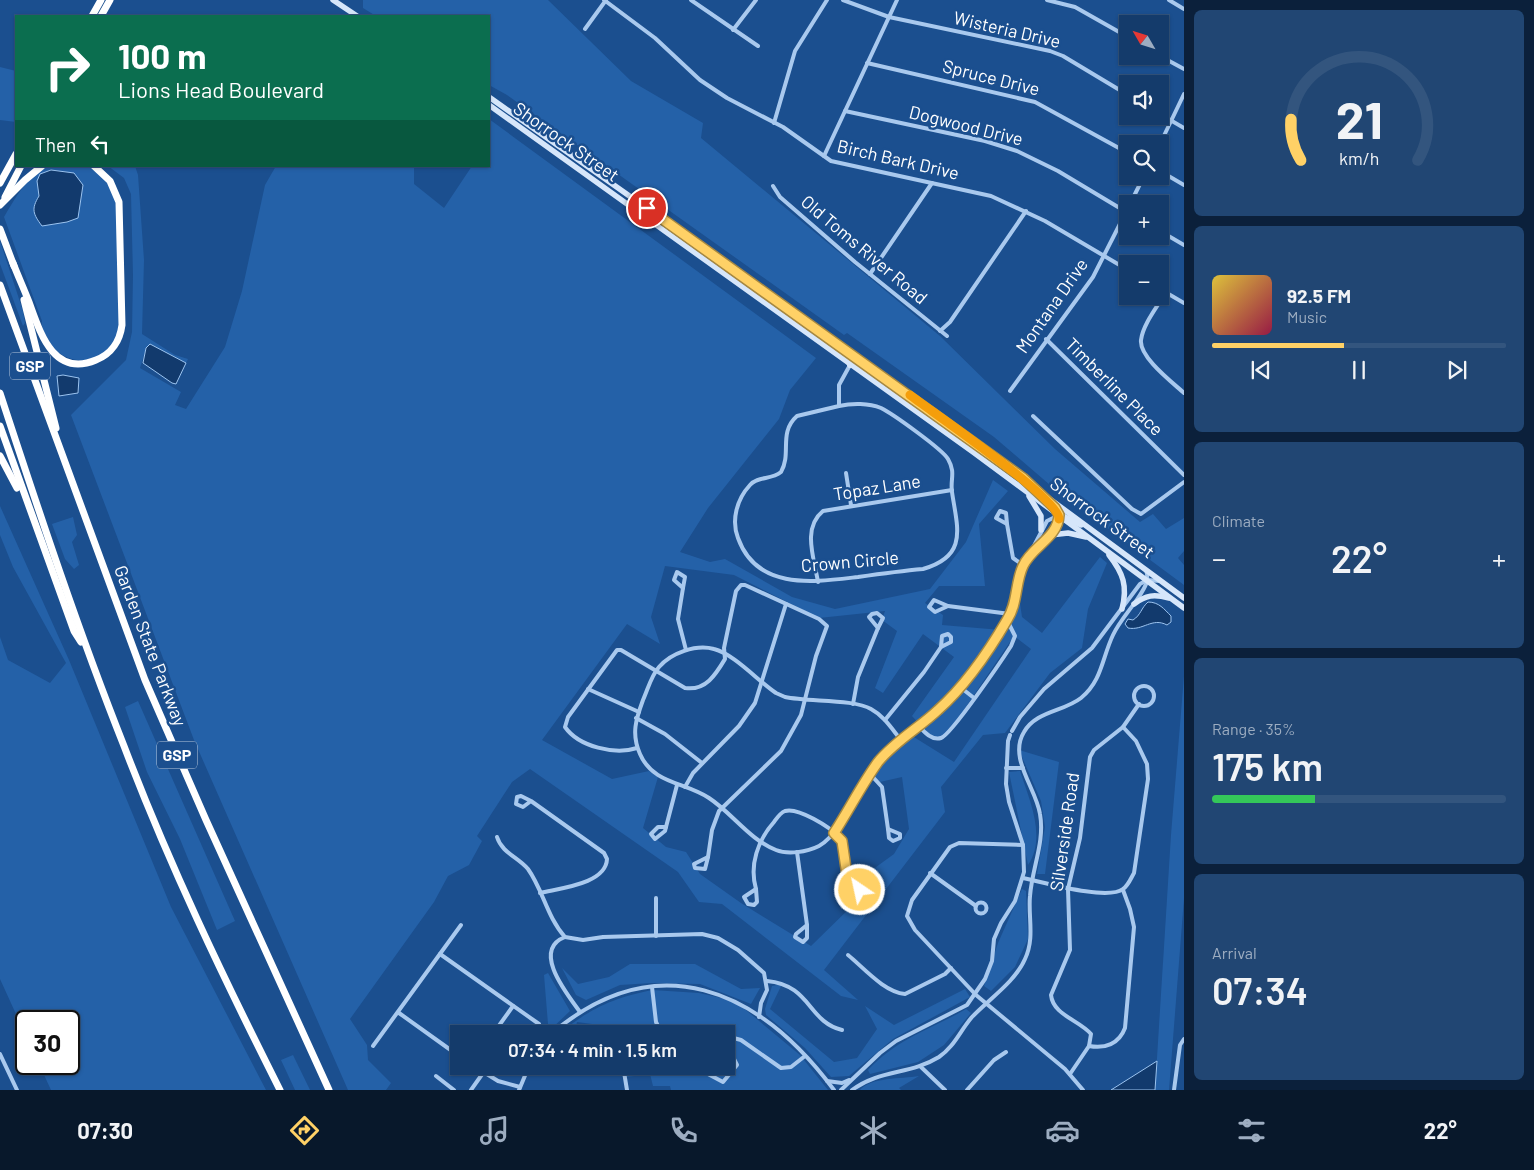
<!DOCTYPE html>
<meta charset="utf-8">
<style>
:root{--surface:#143b6b;--page:#214673;--text:#f1f3f6;--muted:#9dadc1;--line:#33557e;--accent:#ffd166}
body{margin:0;font-family:Barlow,sans-serif;background:var(--page);color:var(--text);height:100vh;display:flex;flex-direction:column;font-size:19px;white-space:nowrap}
*{box-sizing:border-box;margin:0}
p{font-size:16px;color:var(--muted)}
.icon{flex:none;width:28px;height:28px;fill:none;stroke:currentColor;stroke-width:2;stroke-linecap:round;stroke-linejoin:round}
.map{position:relative;flex:1;overflow:hidden}
.side{display:flex;flex-direction:column;gap:10px;padding:10px;background:#0b203b;width:350px}
.side>*{flex:none}
.hud{position:absolute;left:15px;top:15px;width:475px;height:152px;border-radius:0px;box-shadow:0 1px 4px #0004,0 0 0 1px var(--line);background:#0b6e4f;color:#fff;overflow:hidden}
.needle{width:32px;rotate:309deg}
.tools{position:absolute;left:1119px;top:15px;display:grid;gap:10px}
.tools a{display:grid;place-items:center;width:50px;height:50px;border-radius:0px;background:var(--surface);box-shadow:0 1px 4px #0004,0 0 0 1px var(--line);font-size:25px}
.speed{position:absolute;left:15px;top:1010px;display:flex;gap:10px;font-size:25px;font-weight:700;text-align:center}
.speed>*{display:grid;place-content:center;width:65px;height:65px;border-radius:50%;background:var(--surface);box-shadow:0 1px 4px #0004,0 0 0 1px var(--line);line-height:1}
.speed .limit{border:2px solid #111;border-radius:8px;background:#fff;color:#111}
.pin{position:absolute;display:grid;place-items:center;width:42px;height:42px;color:#fff;margin:-21px;border:2px solid #fff;border-radius:50%;box-shadow:0 1px 5px #0007}
.me{position:absolute;width:55px;margin:-28px;rotate:326deg;stroke-linejoin:round;filter:drop-shadow(0 0 4px #0008)}
.turn{display:flex;align-items:center;gap:18px;height:105px;padding:0 20px;font-size:22px}
.turn .icon{width:65px;height:65px;stroke-width:2.5}
.turn b{display:block;font-size:35px;line-height:42px}
.then{display:flex;align-items:center;height:48px;padding:0 20px;background:#0003;gap:10px;font-size:19px}
.big{font-size:38px;font-weight:600;line-height:1.1}
.side .widget{flex:1;display:flex;flex-direction:column;justify-content:center;gap:8px;min-width:0;padding:0 18px;border-radius:8px;background:var(--page)}
.side .dial{align-items:center;gap:0}
.dial svg{height:130px;overflow:visible;fill:none;stroke:var(--line);stroke-width:7;stroke-linecap:round;text-anchor:middle}
.dial text{fill:var(--text);stroke:none}
.song{display:flex;align-items:center;gap:15px}
.cover{width:60px;height:60px;border-radius:8px;background:linear-gradient(135deg,hsl(50 70% 55%),hsl(340 70% 35%))}
.played{height:5px;border-radius:2px;background:linear-gradient(90deg,var(--accent) 45%,var(--line) 45%)}
.keys{display:flex;justify-content:space-around;direction:ltr}
.heat{display:flex;justify-content:space-between;align-items:center;font-size:28px;direction:ltr}
.charge{height:8px;border-radius:4px;background:linear-gradient(90deg,#34c759 35%,var(--line) 0)}
.trip{position:absolute;left:450px;top:1025px;width:285px;height:50px;border-radius:0px;background:var(--surface);box-shadow:0 1px 4px #0004,0 0 0 1px var(--line);font-weight:600;line-height:50px;text-align:center}
.tab-bar{display:flex;height:80px;justify-content:space-around;align-items:center;background:#08182b;color:var(--muted)}
.tab-bar .icon{width:35px;height:35px}
.tab-bar .selected{color:var(--accent)}
.tab-bar b{font-size:22px;color:var(--text)}
main{display:flex;flex:1;min-height:0}
.map>svg:first-child{display:block}
</style>
<main>
<div class="map">
<svg width="1184" height="1090" viewBox="0 0 1184 1090">
<rect width="100%" height="100%" fill="#1b4f8f"/>
<g fill="#2461a8" fill-rule="evenodd">
<polygon points="363,0 548,0 631,81 703,123 701,138 940,336 1055,449 1140,522 1153,514 1166,529 1184,518 1184,551 1178,558 1184,565 1184,585 1057,491 994,437 847,333 844,335 507,95 489,85 489,16 376,16 363,8"/>
<polygon points="0,67 16,71 16,122 0,120"/>
<path d="M489,119l327,239 -26,32 -11,29 -71,89 -28,44 30,10 15,-3 67,38 43,12 95,-20 36,-47 27,-62 15,11 -29,33 6,62h-46l-14,17 18,12 -1,10 59,5 18,-34 3,21 20,16 58,-76 7,6 -19,46 -6,39 -32,25 -45,60 -22,2 -42,52 4,25 -121,158 34,30 -17,-4 -119,-92 -23,-2 -21,-30 -148,-103 -18,13 -35,54 5,5 -13,24 -21,11 -14,26 -84,117 17,26 1,15 23,23 -5,7h-38l-154,-350 -123,-325 55,-55 6,-28 1,-57 -2,-81 -7,-16 -16,-12h27l3,9 6,85 -2,74 33,21 13,4 -2,4 -40,-15 -6,20 41,24 -6,13 11,4 39,-62 17,-56 23,-106 11,-19h138v18l30,24 28,-42h17v-25l2,-5 -2,-2zM665,566l69,9 85,43 66,-7 -3,9 15,11 -22,57 8,5 40,-59 31,23 -42,59 21,23 14,-4 67,-99 17,13 -77,113 -45,-28 -9,7 -29,33 9,8 22,-5 7,52 -15,25 -22,16 -15,31 -46,45 -70,-43 -41,-29 -14,-22 -20,-5 -23,-19 15,-51 -9,-6 -37,8 -70,-39 85,-116 33,20 -9,-27z"/>
<path d="M47,166l44,1c11,10 20,18 25,32 5,14 7,130 0,142 -17,27 -55,25 -68,-2 -3,-6 -7,-11 -6,-18l-38,-104c12,-20 21,-38 43,-51z"/>
<polygon points="0,241 23,311 25,323 23,326 0,264"/>
<polygon points="0,506 69,660 171,907 266,1090 51,1090 39,1064 69,1064 69,1021 26,1021 26,1036 0,979 0,637 8,660 50,683 66,663 13,567 0,535"/>
<polygon points="73,517 77,535 72,542 79,565 74,569 65,559 52,524"/>
<polygon points="1184,676 1184,898 1169,1090 1155,1090 1171,835"/>
<polygon points="138,701 235,921 217,930 180,839 147,772 125,707"/>
<polygon points="1019,750 1059,762 1045,874 1037,874 1045,827 1041,801"/>
<path d="M1020,771c9,28 27,66 8,94l-19,-93z"/>
<polygon points="1022,889 1026,891 1028,939 1015,967 991,991 984,986 998,943"/>
<polygon points="630,964 695,964 741,989 760,988 751,1004 700,984 652,983 620,985 586,1000 576,995 562,968 578,984 609,977"/>
<polygon points="548,973 570,1011 547,1033 535,1034 548,1024 544,975"/>
<polygon points="782,984 770,1009 834,1062 857,1058 877,1029 865,1006 894,1025 965,989 970,997 893,1039 849,1076 831,1077 805,1048 766,1015 765,1009 772,986"/>
<path d="M652,990l47,3 36,8 65,54 28,35h-157l-1,-4h-17l-3,-12 -24,3 -3,-11h103v-32h-119v-8l-30,-4 -3,12 -14,-1c31,-25 53,-35 92,-43z"/>
<path d="M966,1009l5,4 -27,32 -26,17 -48,12 -2,-4c30,-32 62,-40 98,-61z"/>
<polygon points="293,1055 310,1090 295,1090 281,1060"/>
<path d="M919,1076l-20,12 2,2h-41c11,-13 41,-11 59,-14z"/>
</g>
<g fill="#123a6d" stroke="#9cc4f0">
<path d="M51,170l23,3 9,12 -5,33 -11,4 -25,4c-9,-12 -11,-17 -3,-30l-2,-15 3,-7z"/>
<polygon points="150,344 186,363 176,384 172,383 143,363 146,348"/>
<polygon points="63,375 79,378 78,393 59,396 57,376"/>
<path d="M1148,602c11,0 16,7 23,14v6l-4,3c-15,-8 -24,6 -39,3l-3,-4 3,-5 5,1c8,-5 8,-12 15,-18z"/>
<polygon points="1157,1061 1155,1090 1111,1090"/>
</g>
<g fill="none" stroke-linecap="round" stroke-linejoin="round">
<g stroke="#a9c9ee" stroke-width="4">
<polyline points="604,0 655,38 700,80 727,98 783,127 831,161 991,196 1045,221 1128,270"/>
<polyline points="691,0 758,46"/>
<polyline points="843,0 889,17 1050,51 1063,56 1128,95"/>
<polyline points="1047,0 1075,7 1128,37"/>
<polyline points="1169,0 1184,9"/>
<polyline points="585,29 606,0"/>
<polyline points="733,30 756,0"/>
<polyline points="1160,56 1184,69"/>
<polyline points="867,63 1035,102 1128,153"/>
<polyline points="845,111 985,141 1017,151 1058,171 1128,213"/>
<polyline points="1160,114 1184,128"/>
<polyline points="774,123 795,51 827,0"/>
<polyline points="1160,144 1184,94"/>
<polyline points="824,156 897,0"/>
<polyline points="1160,171 1184,185"/>
<polyline points="773,186 780,197 855,262 947,336"/>
<polyline points="1130,204 1144,176"/>
<polyline points="1160,231 1184,245"/>
<polyline points="870,274 932,183"/>
<polyline points="1160,289 1184,303"/>
<path d="M1166,292c-8,14 -23,32 -25,48 -2,17 31,42 43,53"/>
<polyline points="940,331 950,322 1026,211"/>
<polyline points="1046,339 1184,475"/>
<polyline points="1010,391 1093,277 1128,208"/>
<path d="M839,406c13,-3 30,-3 42,2 12,6 61,41 67,51 8,14 2,20 4,33 5,35 17,64 -29,77 -22,2 -44,5 -65,8 -44,5 -101,14 -120,-39 -7,-18 -1,-39 12,-53 8,-9 21,-5 31,-13 11,-19 -3,-39 16,-56l42,-10v-21l11,-20"/>
<polyline points="1033,416 1132,509 1141,514 1184,482"/>
<polyline points="846,473 851,505"/>
<polygon points="1000,511 1006,513 1007,524 996,518"/>
<path d="M1059,515c-1,16 -22,35 -33,46l21,-40z"/>
<polyline points="1007,524 1013,558 1023,565"/>
<polygon points="677,572 685,577 683,588 674,580"/>
<path d="M818,582c-4,-24 -16,-54 5,-71l129,-21"/>
<polyline points="683,588 678,619 686,650"/>
<polygon points="934,600 948,606 935,612 929,607"/>
<polyline points="948,606 1010,614"/>
<polygon points="877,613 883,618 878,628 869,617 872,614"/>
<polygon points="948,634 951,637 951,642 941,647 942,636"/>
<circle cx="1144" cy="696" r="10"/>
<polyline points="960,687 974,698"/>
<polyline points="588,689 639,712"/>
<polyline points="853,704 858,677 878,628"/>
<polyline points="636,718 665,734 702,763"/>
<polyline points="885,720 924,672 941,647"/>
<path d="M919,726c5,6 13,15 22,12 10,-3 61,-78 70,-92l4,-10 -8,-16"/>
<polyline points="1012,731 1020,717 1044,689 1092,648 1140,584 1147,580 1160,581"/>
<path d="M901,740c-9,-11 -17,-24 -30,-31 -17,-10 -63,-7 -86,-12l-9,-4c-18,-12 -42,-39 -62,-44 -18,-5 -43,4 -55,18 -8,9 -11,22 -16,33 -7,19 -12,34 -3,54 13,30 45,28 69,44 23,15 41,42 67,52 12,5 31,2 43,-4 21,-11 44,-61 58,-82 15,-22 41,-36 60,-53 28,-24 50,-58 69,-89 12,-19 8,-43 20,-61"/>
<path d="M637,748c-22,7 -58,-1 -72,-21l3,-10 49,-67h4l64,38c21,3 31,-14 40,-29l-1,-11 12,-57 5,-6h4l74,34 8,7 -11,30 -15,59 -20,36 -62,60 -7,19 -4,27"/>
<polyline points="1006,768 1023,768"/>
<polyline points="871,775 882,787 888,829"/>
<polyline points="685,787 693,773 739,726 755,703 786,604"/>
<path d="M531,801l-8,6 -7,-3 1,-7 4,-1 10,5 73,52 3,6c-1,25 -47,29 -67,34"/>
<polygon points="658,827 666,827 665,831 655,839 651,834"/>
<polyline points="666,827 677,785"/>
<polygon points="888,829 900,834 900,838 893,841 889,838"/>
<path d="M497,837c5,16 21,20 31,32 15,21 19,48 37,68l18,3 20,-3 99,-3 16,4 20,12 26,23 3,17 -6,13 -2,14"/>
<polyline points="1023,845 959,843 950,847 912,900 907,916 915,930 976,995 1065,1069 1083,1090"/>
<polyline points="797,852 807,925"/>
<polygon points="708,857 705,869 695,868 694,864"/>
<polyline points="930,873 976,906"/>
<path d="M1023,878c20,4 84,23 100,11 5,-3 8,-11 11,-16l14,-94 -1,-15 -11,-23 -13,-14"/>
<path d="M756,889c-7,-24 2,-49 18,-67 3,-4 6,-9 11,-11 13,-4 45,16 54,26 13,15 4,43 13,59l8,1v-7l-12,-8"/>
<polygon points="756,889 757,902 754,905 748,904 744,897"/>
<circle cx="981" cy="908" r="5.5"/>
<polygon points="807,925 807,938 803,942 795,937 796,934"/>
<polyline points="656,936 656,898"/>
<path d="M565,937c-34,13 2,57 15,75"/>
<polyline points="440,954 539,1024"/>
<path d="M848,955c16,13 36,37 57,39l40,-20 6,-6"/>
<path d="M767,981c44,4 41,41 75,49"/>
<polyline points="652,987 656,1022 662,1034"/>
<polyline points="399,1013 459,1056"/>
<polyline points="493,1034 513,1006"/>
<path d="M551,1034c106,-90 208,-45 283,56"/>
<polyline points="726,1036 741,1040 781,1068 791,1067 805,1056"/>
<polyline points="373,1046 461,925"/>
<path d="M1089,1046c16,3 30,-2 36,-18l9,-101 -4,-18 -7,-19"/>
<polyline points="0,1054 17,1090"/>
<polyline points="474,1066 498,1081 520,1087"/>
<polyline points="623,1066 627,1090"/>
<polyline points="700,1066 708,1074"/>
<polyline points="715,1066 708,1074 723,1082 737,1065 734,1059 726,1056"/>
<polyline points="921,1067 945,1090"/>
<path d="M1070,1074l19,-28 2,-12c-12,-14 -38,-19 -40,-39l19,-45 -2,-61 12,-51 10,-81 4,-7 29,-23 16,-23"/>
<polyline points="436,1076 454,1090"/>
<polyline points="827,1081 842,1083 849,1080"/>
<polyline points="471,1090 483,1073"/>
<polyline points="519,1090 529,1066"/>
<polyline points="841,1090 880,1053 896,1041 967,1005 985,979 992,961 994,939 1001,923 1015,901 1024,872 1023,845 1009,802 1006,784 1008,741 1010,735"/>
<path d="M852,1090c28,-21 58,-15 87,-33 15,-10 21,-26 33,-40 17,-18 43,-35 53,-58 10,-21 3,-42 5,-63 2,-28 15,-54 10,-82 -4,-26 -32,-56 -16,-82 12,-21 39,-20 57,-34 21,-17 21,-40 32,-63 6,-13 17,-25 25,-37 6,-9 12,-17 8,-28"/>
<polyline points="967,1090 994,1060 1006,1052"/>
<polyline points="1174,1090 1180,1045 1184,1039"/>
</g>
<g stroke="#d6e6fa" stroke-width="5.5">
<polyline points="333,0 357,16"/>
<polyline points="489,97 845,348 1184,598"/>
<polyline points="489,105 973,452 1184,608"/>
<polyline points="835,346 845,354 850,365"/>
<polyline points="850,365 857,364 881,379"/>
<polyline points="1040,494 1055,508"/>
<polyline points="1029,496 1041,516 1041,530"/>
<polyline points="1063,516 1081,525"/>
<polyline points="1051,535 1068,533 1086,537"/>
<path d="M1109,555c14,18 19,31 13,54"/>
<path d="M1134,604c12,-9 20,-10 35,-6"/>
</g>
<g stroke="#fff" stroke-width="7">
<polyline points="92,16 101,0"/>
<polyline points="101,16 110,0"/>
<polyline points="0,183 16,154"/>
<polyline points="5,197 21,166"/>
<polyline points="0,205 25,180 42,166"/>
<polyline points="0,229 14,266"/>
<path d="M13,263c5,13 11,26 16,39 11,30 24,76 67,58 16,-6 24,-20 26,-35l-3,-123 -9,-21 -16,-15"/>
<polyline points="0,285 145,680 206,820 329,1090"/>
<polyline points="24,300 56,428"/>
<path d="M0,393c39,119 78,237 124,353 45,118 99,231 156,344"/>
<polyline points="0,426 74,631 81,642"/>
<polyline points="0,456 17,488"/>
</g>
</g>
<g fill="none" stroke-linecap="round" stroke-linejoin="round">
<g stroke="#a68842" stroke-width="12">
<path id="route" d="M647,208l376,270 32,30 4,7c-1,23 -27,31 -36,51 -8,17 -5,37 -16,54 -18,31 -41,65 -69,90 -19,18 -43,31 -60,52 -16,22 -29,48 -44,71l8,8 6,41 12,8"/>
</g>
<use href="#route" stroke="#ffd166" stroke-width="9"/>
<path stroke="#f59e0b" stroke-width="9" d="M910,395c22,17 150,104 149,124"/>
</g>
<g text-anchor="middle" stroke-width="5" stroke-linejoin="round" paint-order="stroke">
<g fill="#1b4f8f" stroke="#bbcadd" stroke-width="1">
<rect x="10" y="352.5" width="40" height="27" rx="4"/>
<rect x="157" y="741.5" width="40" height="27" rx="4"/>
</g>
<g font-size="16" font-weight="bold" fill="#fff">
<text x="30" y="372">GSP</text>
<text x="177" y="761">GSP</text>
</g>
<g font-size="18" fill="#fff" stroke="#1b4f8f">
<text transform="translate(1007 30) rotate(13)" y="6">Wisteria Drive</text>
<text transform="translate(991 78) rotate(14)" y="6">Spruce Drive</text>
<text transform="translate(966 126) rotate(14)" y="6">Dogwood Drive</text>
<text transform="translate(566 142) rotate(35)" y="6">Shorrock Street</text>
<text transform="translate(898 160) rotate(13)" y="6">Birch Bark Drive</text>
<text transform="translate(864 250) rotate(40)" y="6">Old Toms River Road</text>
<text transform="translate(1052 306) rotate(-55)" y="6">Montana Drive</text>
<text transform="translate(1114 387) rotate(45)" y="6">Timberline Place</text>
<text transform="translate(877 488) rotate(-9)" y="6">Topaz Lane</text>
<text transform="translate(1102 518) rotate(36)" y="6">Shorrock Street</text>
<text transform="translate(850 562) rotate(-5)" y="6">Crown Circle</text>
<text transform="translate(150 646) rotate(69)" y="6">Garden State Parkway</text>
<text transform="translate(1065 832) rotate(-82)" y="6">Silverside Road</text>
</g>
</g>
</svg>
<div class="tools">
<a><svg class="needle" viewBox="-14 -14 28 28"><path d="M0-13l5 13h-10z" fill="#e53935"/><path d="M0 13l5-13h-10z" fill="#9dadc1"/></svg></a>
<a><svg class="icon" aria-label="sound" viewBox="0 0 24 24"><path d="M4 9h4l5-4v14l-5-4H4zM17 9q2 3 0 6"/></svg></a>
<a><svg class="icon" aria-label="search" viewBox="0 0 24 24"><circle cx="10" cy="10" r="6"/><path d="M15 15l6 6"/></svg></a>
<a>+</a>
<a>−</a>
</div>
<div class="speed"><div class="limit">30</div></div>
<div class="pin" style="left:647px;top:208px;background:#d93025"><svg class="icon" aria-label="arrive" viewBox="0 0 24 24"><path d="M6 21V4h12l-3 4 3 4H6"/></svg></div>
<svg class="me" style="left:860px;top:890px" viewBox="-20 -20 40 40"><circle r="17" fill="#ffd166" stroke="#fff" stroke-width="3"/><path d="M0-11L8 9 0 5-8 9z" fill="#fff"/></svg>
<div class="trip">07:34 · 4 min · 1.5 km</div>
<div class="hud">
<div class="turn"><svg class="icon" aria-label="right" viewBox="0 0 24 24"><path d="M7 20v-9h11M14 6l5 5-5 5"/></svg><div><b>100 m</b>Lions Head Boulevard</div></div>
<div class="then">Then<svg class="icon" aria-label="left" viewBox="0 0 24 24"><path d="M17 20v-9H6M10 6l-5 5 5 5"/></svg></div>
</div>
</div>
<section class="side">
<div class="widget dial"><svg viewBox="0 0 100 80">
<path d="M14 69A42 42 0 1 1 86 69"/>
<path d="M14 69A42 42 0 0 1 8 44" stroke="#ffd166"/>
<text x="50" y="56" font-size="32" font-weight="700">21</text>
<text x="50" y="72" font-size="11">km/h</text>
</svg></div>
<div class="widget">
<div class="song"><i class="cover"></i><div><b>92.5 FM</b><p>Music</p></div></div>
<div class="played"></div>
<div class="keys"><svg class="icon" aria-label="previous" viewBox="0 0 24 24"><path d="M18 5L8 12l10 7zM5 5v14"/></svg><svg class="icon" aria-label="pause" viewBox="0 0 24 24"><path d="M8 5v14M16 5v14"/></svg><svg class="icon" aria-label="next" viewBox="0 0 24 24"><path d="M6 5l10 7-10 7zM19 5v14"/></svg></div>
</div>
<div class="widget"><p>Climate</p>
<div class="heat"><a>−</a><b class="big">22°</b><a>+</a></div>
</div>
<div class="widget"><p>Range · 35%</p><b class="big">175 km</b><div class="charge"></div></div>
<div class="widget"><p>Arrival</p><b class="big">07:34</b></div>
</section>
</main>
<nav class="tab-bar">
<b>07:30</b>
<svg class="icon selected" aria-label="directions" viewBox="0 0 24 24"><path d="M12 3l9 9-9 9-9-9zM9 14v-3h6M13 9l2 2-2 2"/></svg>
<svg class="icon" aria-label="music" viewBox="0 0 24 24"><path d="M9 18V5l10-2v13"/><circle cx="6" cy="18" r="3"/><circle cx="16" cy="16" r="3"/></svg>
<svg class="icon" aria-label="phone" viewBox="0 0 24 24"><path d="M5 4h4l2 5-3 2q2 4 5 5l2-3 5 2v4C11 20 4 13 5 4z"/></svg>
<svg class="icon" aria-label="climate" viewBox="0 0 24 24"><path d="M12 3v18M4 7l16 10M4 17L20 7"/></svg>
<svg class="icon" aria-label="car" viewBox="0 0 24 24"><path d="M5 17H2v-5l4-1 3-4h7l3 4 3 1v5h-3M9 17h6M6 11h13"/><circle cx="7" cy="17" r="2"/><circle cx="17" cy="17" r="2"/></svg>
<svg class="icon" aria-label="filters" viewBox="0 0 24 24"><path d="M4 7h16M4 17h16"/><circle cx="9" cy="7" r="2"/><circle cx="15" cy="17" r="2"/></svg>
<b>22°</b>
</nav>
